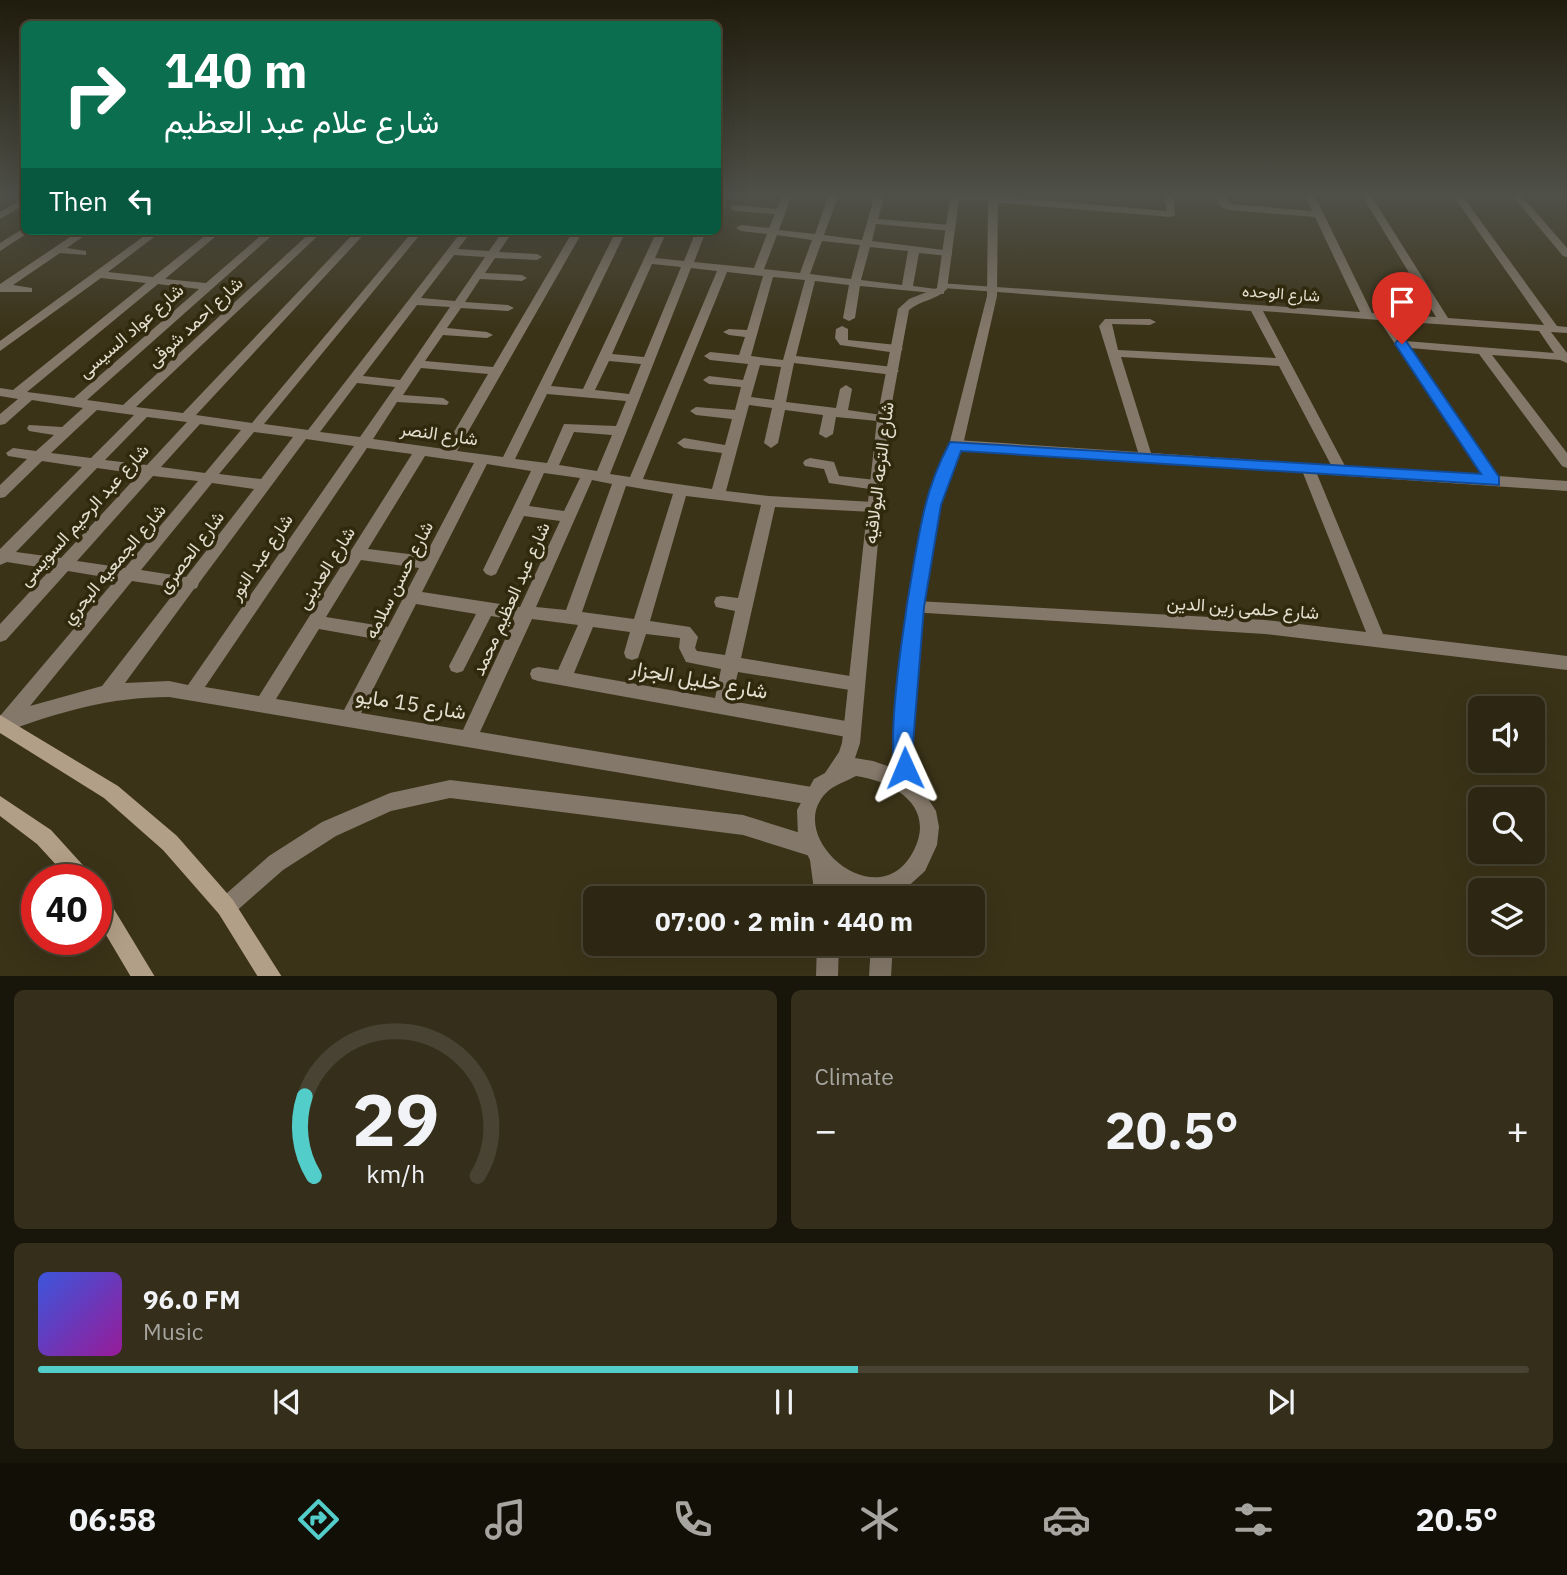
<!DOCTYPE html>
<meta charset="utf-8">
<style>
:root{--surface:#2c2612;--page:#342e1b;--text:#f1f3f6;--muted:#a6a59f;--line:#484332;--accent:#53cdca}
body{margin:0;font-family:"IBM Plex Sans",Vazirmatn,sans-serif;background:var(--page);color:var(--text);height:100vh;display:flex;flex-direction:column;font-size:26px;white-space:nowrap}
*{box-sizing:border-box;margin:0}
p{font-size:23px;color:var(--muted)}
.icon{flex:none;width:38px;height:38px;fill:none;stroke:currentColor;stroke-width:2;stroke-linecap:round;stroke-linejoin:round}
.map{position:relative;height:976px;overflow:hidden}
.side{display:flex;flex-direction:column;gap:14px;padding:14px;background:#18150a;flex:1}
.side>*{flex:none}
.banner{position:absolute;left:21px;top:21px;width:700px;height:214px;border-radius:10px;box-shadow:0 7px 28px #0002,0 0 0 2px var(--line);background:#0b6e4f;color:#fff;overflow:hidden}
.tools{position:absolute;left:1468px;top:696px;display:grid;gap:14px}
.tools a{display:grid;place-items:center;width:77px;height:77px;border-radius:10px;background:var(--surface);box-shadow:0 7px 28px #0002,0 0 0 2px var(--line);font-size:35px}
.speed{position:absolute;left:21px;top:864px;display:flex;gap:14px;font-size:35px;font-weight:700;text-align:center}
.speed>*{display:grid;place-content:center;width:91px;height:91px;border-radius:50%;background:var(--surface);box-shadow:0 7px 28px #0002,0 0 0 2px var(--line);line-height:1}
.speed .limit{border:10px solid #d22;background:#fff;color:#111}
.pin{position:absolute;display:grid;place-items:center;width:60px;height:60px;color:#fff;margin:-72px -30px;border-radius:50% 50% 50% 0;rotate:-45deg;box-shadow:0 0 7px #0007}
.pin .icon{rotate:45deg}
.me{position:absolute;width:77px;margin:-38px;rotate:359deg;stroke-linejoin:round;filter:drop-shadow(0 0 5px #0008)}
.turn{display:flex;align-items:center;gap:24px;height:147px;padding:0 28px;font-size:32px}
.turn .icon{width:91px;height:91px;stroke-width:2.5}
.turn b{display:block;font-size:49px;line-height:60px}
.then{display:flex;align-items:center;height:66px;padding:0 28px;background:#0003;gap:14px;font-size:26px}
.big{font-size:52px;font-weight:700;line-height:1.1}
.side .widget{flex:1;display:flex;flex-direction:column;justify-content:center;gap:10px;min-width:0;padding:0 24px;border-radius:10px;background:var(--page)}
.side .dial{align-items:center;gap:0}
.dial svg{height:182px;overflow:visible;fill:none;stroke:var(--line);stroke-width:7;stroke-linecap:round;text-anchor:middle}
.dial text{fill:var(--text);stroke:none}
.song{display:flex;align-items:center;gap:21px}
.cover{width:84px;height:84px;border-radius:10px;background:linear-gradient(135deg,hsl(230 70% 55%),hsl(300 70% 35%))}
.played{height:7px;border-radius:4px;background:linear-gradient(90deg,var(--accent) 55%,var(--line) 55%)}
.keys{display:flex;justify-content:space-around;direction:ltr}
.heat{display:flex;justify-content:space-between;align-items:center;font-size:38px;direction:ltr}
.side .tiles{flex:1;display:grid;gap:14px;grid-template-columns:1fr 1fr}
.widget:last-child{grid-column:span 2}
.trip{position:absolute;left:583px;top:886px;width:402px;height:70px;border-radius:10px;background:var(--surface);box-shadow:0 7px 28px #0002,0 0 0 2px var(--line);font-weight:700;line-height:70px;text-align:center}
.dock{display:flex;height:112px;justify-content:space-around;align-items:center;background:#120f07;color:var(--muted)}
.dock .icon{width:49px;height:49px}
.dock .selected{color:var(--accent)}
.dock b{font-size:32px;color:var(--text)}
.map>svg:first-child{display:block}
</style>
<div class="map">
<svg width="1567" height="977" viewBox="0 0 1567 977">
<rect width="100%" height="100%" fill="#3b3318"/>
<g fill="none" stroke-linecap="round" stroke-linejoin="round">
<g fill="#84786a" fill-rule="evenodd">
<polygon points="718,194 724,194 721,199 718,200"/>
<path d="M782,194h10l-13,36 36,4 14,-40h10l-15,41 38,5 13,-46h10l-7,25 73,6 5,3 -5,3 -75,-7 -4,17 80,10v4l-4,1 -29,-3 -6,33 31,4v4l-84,-8 -5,32 -6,3 -6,-3 6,-33 -34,-4 -19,75 97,11 6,4 -6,4 -99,-12 -8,39 50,6 4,-19 6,-4 6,4 -4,21 40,6 1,3 -1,3 -52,-5 -3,17 -7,4 -7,-4 4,-19 -38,-5 -7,33 -7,5 -7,-5 8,-35 -23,-3 -23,86 43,5 104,6 5,1 2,4 -2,4 -5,1 -98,-5 -34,151 115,19 6,2 3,5 -3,5 -6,2 -118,-19 -7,29 121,21 6,2 3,6 -3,6 -6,2 -314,-57 -6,-2 -2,-5 2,-5 6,-2 20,3 20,-45 -46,-6 -52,113 332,55 7,3 2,6 -2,6 -7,3 -643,-108c-59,0 -110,15 -164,35l-5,-2v-14l116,-137 -48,-8 -62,69 -6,2v-18l51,-55 -44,-7 -7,3v-16l82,-82 -40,-6 -37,36 -5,1v-13l27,-26 -19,-3 -2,-3 7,-5 23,3 18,-16 -25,-4 -2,-3 2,-3 33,2 21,-19 -51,-8 -27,24 -5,1v-11l18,-15 -18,-3v-8l13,2 133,-107 -45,-5 -101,73v-10l151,-110h11l-54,41 45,5 58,-46h11l-57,48 41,4 60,-52h11l-190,169 36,5 189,-174h11l-187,176 47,6 173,-182h11l-171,184 56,8 161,-192h10l-159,193 44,6 154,-199h10l-14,18 31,2 14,-20h10l-14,21 38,2 5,3 -5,3 -42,-2 -10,15 37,2 5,3 -5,3 -42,-2 -15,23 43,3 6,3 -6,3 -47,-3 -14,20 40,4 6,3 -6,3 -44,-3 -18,26 68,6 80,-136h10l-126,220 46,6 113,-226h10l-75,155 32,3 74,-158h10l-12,27 29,3 12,-30h10l-12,31 60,6 13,-34 -26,-3 -5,-3 5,-3 28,3 6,-14 -41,-3 -5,-3 5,-3 43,4zM777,235l35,5 -12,33 -36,-4zM822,241l38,4 -9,34 -41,-5zM870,247l38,4 -6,34 -41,-5zM454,255l31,2 -30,44 -34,-3zM652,264l29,3 -37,90 -32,-3zM691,268l26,3 -87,206 -20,-3zM727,272l36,4 -16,54 -18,-1 -6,3 6,3 16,2 -6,18 -29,-3 -6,4 6,4 38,4 -5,16 -34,-4 -6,4 6,4 32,3 -6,23 -39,-3 -6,4 6,4 36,4 -7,26 -41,-7 -7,5 7,5 38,5 -10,36 -69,-10zM773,277l32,3 -22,80 -32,-4zM158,284l41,5 -125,109 -47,-6zM417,305l33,2 -50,73 -37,-4zM609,361l32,3 -12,30 -34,-4zM760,365l21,2 -7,33 -23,-3zM421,368l67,6 -44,75 -71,-10 24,-37 50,3 2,-3 -6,-4 -40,-3zM357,383l38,4 -35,50 -40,-5zM547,394l79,7 -10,25 -52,-2 -17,39 -32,-4zM97,410l37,5 -43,43 -40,-5zM147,417l40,5 -40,43 -42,-5zM200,424l41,6 -36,43 -44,-6zM254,432l39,5 -32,42 -42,-5zM574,432l38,3 -15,36 -38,-6zM306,439l48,7 -166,239 -19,-4 -44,2 69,-94 3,-1 2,-5zM367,448l45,6 -153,242 -54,-9zM425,456l49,7 -49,93 -57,-7zM487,464l44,7 -48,99 3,4 5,2 5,-2 28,-58 36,5 -40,86 -98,-15zM97,468l42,6 -78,84 -45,-6zM544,473l36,5 -16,33 -35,-5zM153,476l45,5 -73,87 -48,-7zM592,480l20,4 -46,126 -30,-3zM212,483l42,6 -68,88 -45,-7zM626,486l47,8 -39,125 -52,-7zM686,496l75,9 -23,93 -16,-2 -6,1 -2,5 2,5 19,4 -10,44 -28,-4 -2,-3 3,-11 -8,-10 -40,-6zM361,560l58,8 -31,59 -62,-10zM132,581l46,7 -76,98 -72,20zM416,604l60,10 -27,52 2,5 6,2 6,-2 28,-55 23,4 -51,110 -102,-17zM593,627l37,5 -6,21 2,5 6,2 6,-2 8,-24 34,4 -1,10 7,14 35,7 -6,29 -141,-25zM319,629l62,11 -37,70 -68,-11z"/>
<polygon points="1163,194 1173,194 1175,215 1170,217 992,202 987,199 992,196 1167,211"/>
<path d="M1215,194h10l5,10 82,7 -8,-17h10l58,119 64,4 -75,-123h9l78,124 96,7 -92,-131h9l96,132 10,1v6l-16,-1 16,21v10l-7,-3 -68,-5 75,98v15l-5,-2 -83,-112 -69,-6 88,128 69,5v10l-250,-17 66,160 184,22v14l-302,-36 -355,-22 -2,-5 2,-5 6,-1 349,19 101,12 -63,-159 -347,-23 -7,-5 7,-5 182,12 -39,-126 6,-7h45l6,3 -6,3 -38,-1 6,26 158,8 -25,-47 -308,-23 -5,-3 1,-2 421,29 -45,-95 -87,-7 -8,-4zM1263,311l116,9 104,155 -138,-9zM1391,321l148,10 15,22 -149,-12zM1121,357l158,9 52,99 -180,-12z"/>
<polygon points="1511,194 1520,194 1567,248 1567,257 1563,256"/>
<polygon points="24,198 24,205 0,219 0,212"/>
<polygon points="24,228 24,231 31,231 0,251 0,243"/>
<polygon points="79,231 91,231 67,248 86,251 86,255 60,253 13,285 32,288 32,292 0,292 0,284"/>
<path d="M514,231h40l1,2c-9,5 -32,3 -41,-2z"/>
<polygon points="842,326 848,329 848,340 897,345 903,349 897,353 840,345 835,338 836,329"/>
<polygon points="810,458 834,462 839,476 876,480 883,485 876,490 829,483 824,469 805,466 803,463 805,460"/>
<polygon points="450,780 743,815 810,836 817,839 820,846 817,853 810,856 743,835 450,798 391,811 336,836 283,870 233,914 226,917 219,914 216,907 219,900 269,856 322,822 390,793"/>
</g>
<g fill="#84786a" fill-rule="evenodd">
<path d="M932,194h66l-1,102 -34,149 -23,60 -16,102 -12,137 2,24 6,18 16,25 3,16 -2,18 -12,26 -23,21 -7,3 -29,3 -33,-14 2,14h-20l-5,-38 -12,-24 -1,-26 17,-31 11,-6 14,-21 3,-9 35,-324 21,-110 11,-10 28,-11 13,-90zM959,199l29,2 -1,95 -38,149 -23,60 -18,102 -14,137 2,25 -23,-8 -18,-3 5,-15 29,-324 20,-109c12,-10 28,-10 38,-21zM856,776c37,5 80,30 58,74 -35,71 -133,-14 -87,-58 7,-7 20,-11 29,-16z"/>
<polygon points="817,943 839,943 838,977 816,977"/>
<polygon points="871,943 893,943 891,977 869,977"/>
</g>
<g fill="#b29f87" fill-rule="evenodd">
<polygon points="0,715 118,786 177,836 233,900 282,977 258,977 219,914 163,850 104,798 0,733"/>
<polygon points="0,796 51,830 90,873 93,880 70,880 37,844 0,816"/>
<polygon points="96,888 103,891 155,977 131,977 96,918"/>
</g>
</g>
<linearGradient id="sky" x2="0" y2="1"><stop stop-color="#201c0d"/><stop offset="0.59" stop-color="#4f5048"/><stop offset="1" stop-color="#4f5048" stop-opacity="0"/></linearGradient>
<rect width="1567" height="331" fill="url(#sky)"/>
<path fill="#1a73e8" stroke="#114b97" stroke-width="2" d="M1397,341h9l93,136v8l-538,-34 -20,54 -17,102 -11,137 2,24 -3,7 -7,3 -8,-3c-15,-35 17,-223 28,-268 5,-21 15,-46 25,-65l531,32 -86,-130z"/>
<g text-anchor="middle" stroke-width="7" stroke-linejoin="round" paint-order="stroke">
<g font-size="16" fill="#e3dfcf" stroke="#31290e">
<text transform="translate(1281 293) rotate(4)" y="6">شارع الوحده</text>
</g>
<g font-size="18" fill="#e3dfcf" stroke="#31290e">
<text transform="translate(195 322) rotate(-43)" y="6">شارع احمد شوقى</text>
<text transform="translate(131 331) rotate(-41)" y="6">شارع عواد السيسى</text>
<text transform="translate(439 434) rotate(8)" y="6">شارع النصر</text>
<text transform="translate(879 473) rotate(-83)" y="6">شارع الترعه البولاقيه</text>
<text transform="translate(84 515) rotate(-48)" y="6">شارع عبد الرحيم السويسى</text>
<text transform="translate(191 552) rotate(-53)" y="6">شارع الحصرى</text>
<text transform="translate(261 557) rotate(-56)" y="6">شارع عبد النور</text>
<text transform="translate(114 564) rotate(-50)" y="6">شارع الجمعيه البحري</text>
<text transform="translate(326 568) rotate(-58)" y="6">شارع العدينى</text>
<text transform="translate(399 580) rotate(-63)" y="6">شارع حسن سلامه</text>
<text transform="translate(511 599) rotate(-66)" y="6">شارع عبد العظيم محمد</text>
<text transform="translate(1243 608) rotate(4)" y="6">شارع حلمى زين الدين</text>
</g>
<g font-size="21" fill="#e3dfcf" stroke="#31290e">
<text transform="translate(699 680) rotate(10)" y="7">شارع خليل الجزار</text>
<text transform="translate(411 704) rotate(9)" y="7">شارع 15 مايو</text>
</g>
</g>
</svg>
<div class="tools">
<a><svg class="icon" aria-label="sound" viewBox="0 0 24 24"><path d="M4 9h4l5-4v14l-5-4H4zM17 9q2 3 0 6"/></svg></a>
<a><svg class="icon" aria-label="search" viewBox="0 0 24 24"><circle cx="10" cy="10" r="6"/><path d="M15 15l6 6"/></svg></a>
<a><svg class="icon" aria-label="layers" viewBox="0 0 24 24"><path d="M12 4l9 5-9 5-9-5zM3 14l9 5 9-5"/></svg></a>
</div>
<div class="speed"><div class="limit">40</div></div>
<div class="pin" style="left:1402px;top:344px;background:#d93025"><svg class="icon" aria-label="arrive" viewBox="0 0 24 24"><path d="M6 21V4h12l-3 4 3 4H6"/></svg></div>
<svg class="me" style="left:905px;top:768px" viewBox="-20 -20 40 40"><path d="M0-17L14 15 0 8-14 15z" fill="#1a73e8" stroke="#fff" stroke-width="4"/></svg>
<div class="trip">07:00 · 2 min · 440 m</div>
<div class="banner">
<div class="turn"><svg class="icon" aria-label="right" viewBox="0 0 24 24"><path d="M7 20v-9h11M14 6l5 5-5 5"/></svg><div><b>140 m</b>شارع علام عبد العظيم</div></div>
<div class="then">Then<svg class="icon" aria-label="left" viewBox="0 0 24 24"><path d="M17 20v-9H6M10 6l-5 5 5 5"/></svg></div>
</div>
</div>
<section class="side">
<div class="tiles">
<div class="widget dial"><svg viewBox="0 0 100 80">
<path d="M14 69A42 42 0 1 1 86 69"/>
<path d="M14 69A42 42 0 0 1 10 34" stroke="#53cdca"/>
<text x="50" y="56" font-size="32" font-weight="700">29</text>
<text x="50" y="72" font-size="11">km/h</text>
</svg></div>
<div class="widget"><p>Climate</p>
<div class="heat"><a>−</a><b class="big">20.5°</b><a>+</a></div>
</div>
<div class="widget">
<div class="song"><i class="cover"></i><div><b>96.0 FM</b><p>Music</p></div></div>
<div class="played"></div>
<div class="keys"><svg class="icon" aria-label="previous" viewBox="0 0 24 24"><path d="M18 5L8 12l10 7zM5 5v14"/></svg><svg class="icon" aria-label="pause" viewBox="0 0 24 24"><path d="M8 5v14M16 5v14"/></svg><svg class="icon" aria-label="next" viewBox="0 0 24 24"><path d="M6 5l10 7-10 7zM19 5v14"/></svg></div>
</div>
</div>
</section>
<nav class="dock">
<b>06:58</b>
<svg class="icon selected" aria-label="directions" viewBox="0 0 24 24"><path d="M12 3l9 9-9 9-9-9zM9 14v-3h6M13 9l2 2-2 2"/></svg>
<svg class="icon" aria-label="music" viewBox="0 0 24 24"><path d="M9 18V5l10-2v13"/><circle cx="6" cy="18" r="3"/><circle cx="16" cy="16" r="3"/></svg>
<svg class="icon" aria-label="phone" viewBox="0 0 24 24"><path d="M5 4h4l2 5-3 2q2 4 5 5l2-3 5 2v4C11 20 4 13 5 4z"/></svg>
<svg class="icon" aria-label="climate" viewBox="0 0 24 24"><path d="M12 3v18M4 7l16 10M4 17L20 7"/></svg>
<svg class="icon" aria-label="car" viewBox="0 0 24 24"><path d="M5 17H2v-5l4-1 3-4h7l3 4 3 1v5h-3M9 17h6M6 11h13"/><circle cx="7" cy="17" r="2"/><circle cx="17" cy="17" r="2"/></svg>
<svg class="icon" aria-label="filters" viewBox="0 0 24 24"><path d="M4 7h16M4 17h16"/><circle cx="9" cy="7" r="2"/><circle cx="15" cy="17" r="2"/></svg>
<b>20.5°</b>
</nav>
